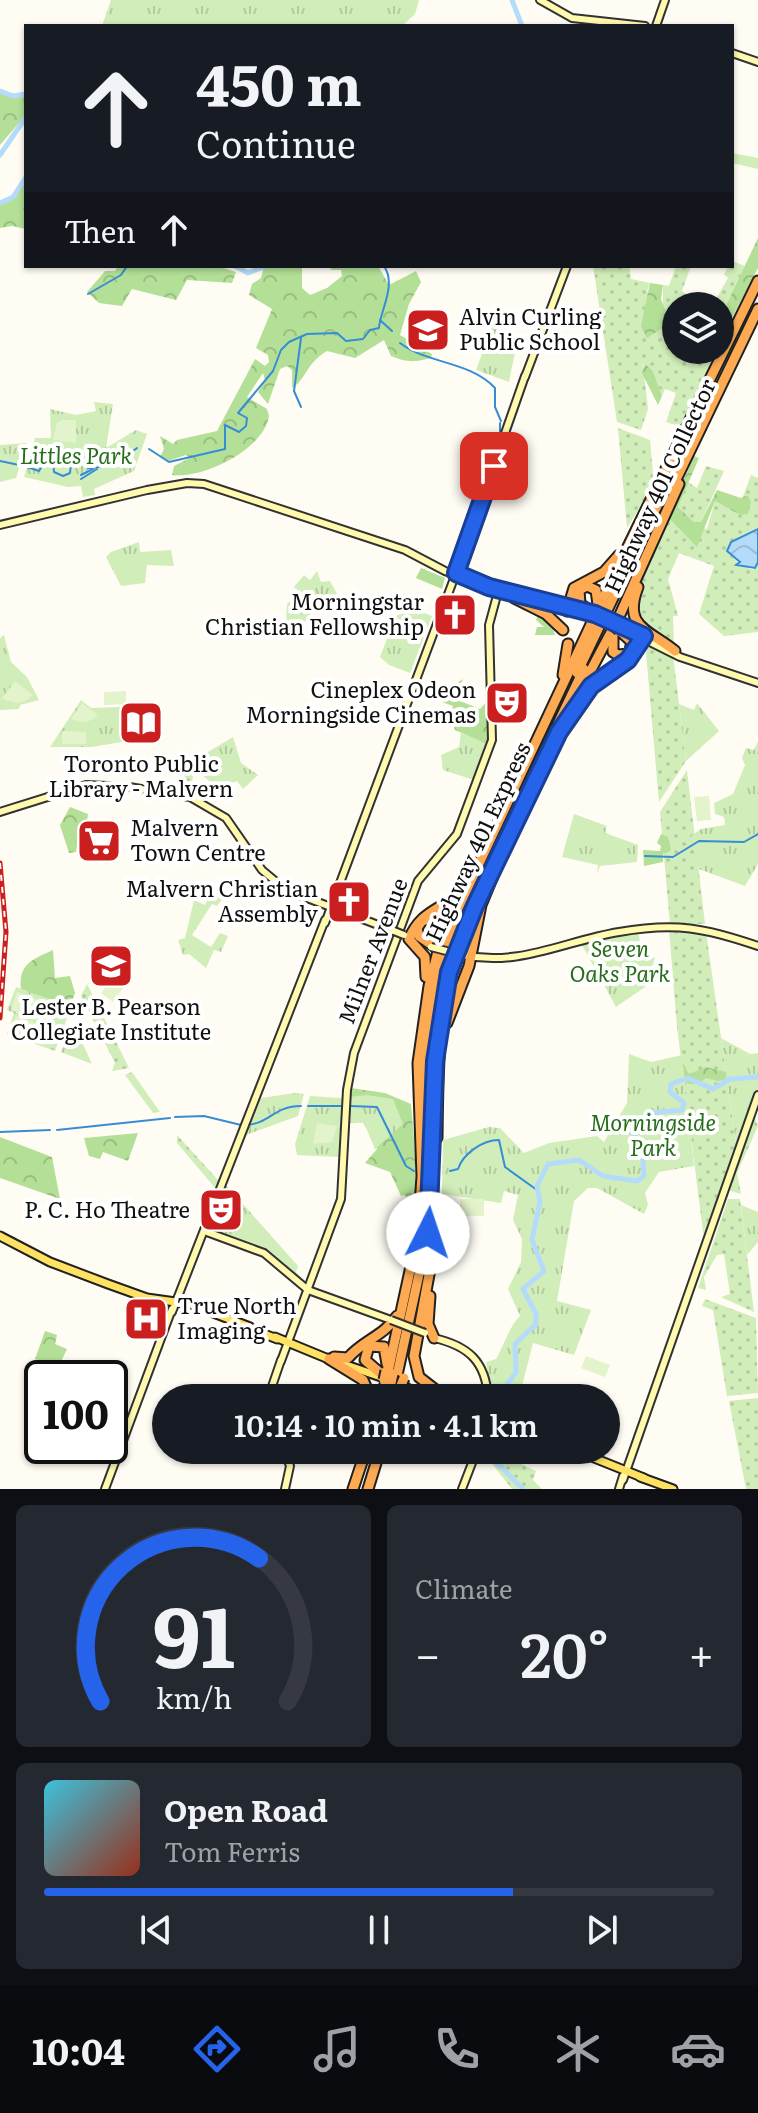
<!DOCTYPE html>
<meta charset="utf-8">
<style>
:root{--surface:#171b24;--page:#242831;--text:#f1f3f6;--muted:#9ea1a6;--line:#363941;--accent:#2563eb}
body{margin:0;font-family:Literata,serif;background:var(--page);color:var(--text);height:100vh;display:flex;flex-direction:column;font-size:30px;white-space:nowrap}
*{box-sizing:border-box;margin:0}
p{font-size:26px;color:var(--muted)}
.icon{flex:none;width:44px;height:44px;fill:none;stroke:currentColor;stroke-width:2;stroke-linecap:round;stroke-linejoin:round}
.map{position:relative;height:1489px;overflow:hidden}
.side{display:flex;flex-direction:column;gap:16px;padding:16px;background:#0d0f14;flex:1}
.side>*{flex:none}
.banner{position:absolute;left:24px;top:24px;width:710px;height:244px;border-radius:0px;box-shadow:0 2px 6px #0004;background:#171b24;color:var(--text);overflow:hidden}
.tools{position:absolute;left:662px;top:292px;display:grid;gap:16px}
.tools a{display:grid;place-items:center;width:72px;height:72px;border-radius:50%;background:var(--surface);box-shadow:0 2px 6px #0004;font-size:40px}
.speed{position:absolute;left:24px;top:1360px;display:flex;gap:16px;font-size:40px;font-weight:700;text-align:center}
.speed>*{display:grid;place-content:center;width:104px;height:104px;border-radius:50%;background:var(--surface);box-shadow:0 2px 6px #0004;line-height:1}
.speed .limit{border:4px solid #111;border-radius:12px;background:#fff;color:#111}
.pin{position:absolute;display:grid;place-items:center;width:68px;height:68px;color:#fff;margin:-34px;border-radius:16px;box-shadow:0 4px 12px #0006}
.me{position:absolute;width:88px;margin:-44px;rotate:4deg;stroke-linejoin:round;filter:drop-shadow(0 0 6px #0008)}
.turn{display:flex;align-items:center;gap:28px;height:168px;padding:0 40px;font-size:36px}
.turn .icon{width:104px;height:104px;stroke-width:2.5}
.turn b{display:block;font-size:56px;line-height:68px}
.then{display:flex;align-items:center;height:76px;padding:0 40px;background:#0003;gap:16px;font-size:30px}
.big{font-size:60px;font-weight:600;line-height:1.1}
.side .card{flex:1;display:flex;flex-direction:column;justify-content:center;gap:12px;min-width:0;padding:0 28px;border-radius:12px;background:var(--page)}
.side .dial{align-items:center;gap:0}
.dial svg{height:208px;overflow:visible;fill:none;stroke:var(--line);stroke-width:7;stroke-linecap:round;text-anchor:middle}
.dial text{fill:var(--text);stroke:none}
.song{display:flex;align-items:center;gap:24px}
.cover{width:96px;height:96px;border-radius:12px;background:linear-gradient(135deg,hsl(190 70% 55%),hsl(10 70% 35%))}
.played{height:8px;border-radius:4px;background:linear-gradient(90deg,var(--accent) 70%,var(--line) 70%)}
.keys{display:flex;justify-content:space-around;direction:ltr}
.heat{display:flex;justify-content:space-between;align-items:center;font-size:44px;direction:ltr}
.side .tiles{flex:1;display:grid;gap:16px;grid-template-columns:1fr 1fr}
.card:last-child{grid-column:span 2}
.trip{position:absolute;left:152px;top:1384px;width:468px;height:80px;border-radius:40px;background:var(--surface);box-shadow:0 2px 6px #0004;font-weight:600;line-height:80px;text-align:center}
.dock{display:flex;height:128px;justify-content:space-around;align-items:center;background:#090b0e;color:var(--muted)}
.dock .icon{width:56px;height:56px}
.dock .current{color:var(--accent)}
.dock b{font-size:36px;color:var(--text)}
.map>svg:first-child{display:block}
</style>
<div class="map">
<svg width="758" height="1489" viewBox="0 0 758 1489">
<defs>
<pattern id="grass-dots" width="8" height="8" patternUnits="userSpaceOnUse" patternTransform="scale(2)"><rect width="8" height="8" fill="#d1edb9"/><path d="M2 2h.1M6 6h.1" fill="none" stroke="#b2ca9e" stroke-width="1.8" stroke-linecap="round"/></pattern>
<pattern id="forest-crowns" width="20" height="18" patternUnits="userSpaceOnUse" patternTransform="scale(2)"><rect width="20" height="18" fill="#b3df97"/><path d="M2 6a3 3 0 1 1 6 0M12 15a3 3 0 1 1 6 0" fill="none" stroke="#99be81"/></pattern>
<pattern id="park-tufts" width="24" height="20" patternUnits="userSpaceOnUse" patternTransform="scale(2)"><rect width="24" height="20" fill="#d1edb9"/><path d="M3 7l-1-3M5 7V3M7 7l1-3M15 17l-1-3M17 17v-4M19 17l1-3" fill="none" stroke="#b2ca9e"/></pattern>
<pattern id="water-waves" width="16" height="10" patternUnits="userSpaceOnUse" patternTransform="scale(2)"><rect width="16" height="10" fill="#b4dcfa"/><path d="M0 5q4-4 8 0t8 0" fill="none" stroke="#9abcd5"/></pattern>
</defs>
<rect width="100%" height="100%" fill="#fffdf3"/>
<g fill="url(#grass-dots)">
<polygon points="732,261 745,266 722,314 731,320 720,344 720,306 712,306 728,278 724,274"/>
<polygon points="593,266 629,266 631,279 650,283 647,291 663,310 663,285 669,286 676,266 691,266 682,291 701,306 676,306 676,350 717,350 682,427 666,422 676,393 665,389 662,396 653,371 643,364 648,409 641,430 617,422"/>
<polygon points="618,428 650,440 654,485 627,528"/>
<polygon points="706,466 724,471 701,522 694,522 678,507 688,482 697,488"/>
<polygon points="751,475 758,478 758,529 731,542 727,551 739,564 753,570 758,562 758,632 724,636 699,614 714,566 679,553 668,579 678,616 673,616 674,646 663,642 635,614 636,595 668,517 707,529 715,501 740,515 751,502 748,495 742,499"/>
<polygon points="645,641 673,655 686,761 659,802"/>
<polygon points="179,758 196,759 190,793 175,790"/>
<polygon points="687,770 705,924 670,924 660,812"/>
<polygon points="669,929 706,932 737,1150 704,1239 677,1027"/>
<polygon points="87,984 129,1068 112,1071 115,1063 81,996"/>
<polygon points="754,1116 758,1126 737,1173 741,1194 728,1190"/>
<polygon points="177,1135 219,1181 216,1189 177,1143"/>
<polygon points="728,1199 740,1199 754,1312 721,1297 730,1294 724,1254 717,1255 704,1277 706,1290 698,1288"/>
<polygon points="705,1299 756,1318 758,1393 727,1396 713,1310 702,1306"/>
<polygon points="758,1398 758,1489 746,1489 729,1401"/>
<polygon points="481,1450 502,1453 503,1450 523,1450 519,1463 536,1471 533,1480 542,1489 512,1489"/>
</g>
<g fill="url(#forest-crowns)">
<polygon points="0,92 26,95 26,115 0,145"/>
<polygon points="26,182 26,229 12,226 0,228 0,201 10,201"/>
<polygon points="758,238 758,268 731,320 722,314"/>
<polygon points="118,266 217,266 236,272 232,283 187,280 176,300 132,289 122,306 99,303 87,292 105,271 115,271"/>
<path d="M264,266h38v22l8,7 17,-7 15,-12 -1,-6h-9l-5,-4h51l11,19 27,-14 5,11 -12,22 -9,31 32,19 -1,4c-16,4 -23,5 -40,-2l-7,-16 -29,18 -28,-7c-21,12 -21,29 -35,37v-18l-5,-4 -7,3 -12,35 -10,-12 7,-12 -2,-7 -16,24 20,12 2,7c-5,33 -65,63 -97,59l2,-9 16,-8 -4,-3 -18,6 -8,-4 4,-8 -4,-13 13,8 4,-4 40,-9 38,-72 10,7 4,-4 -1,-7 -12,-7 16,-39 -23,-14 3,-11 9,-6z"/>
<polygon points="650,283 663,285 661,299 667,315 661,329 647,338 641,326"/>
<polygon points="645,364 653,371 662,396 658,405 642,373"/>
<polygon points="694,456 699,458 678,507 694,522 701,522 717,490 741,498 748,495 751,502 748,514 740,515 715,501 697,547 668,517"/>
<polygon points="421,568 445,578 442,589 416,578"/>
<polygon points="538,615 552,625 555,635 535,635 537,627 544,627 536,620"/>
<polygon points="463,679 455,699 480,709 488,700 488,745 455,730 450,715 453,706 442,702 450,687"/>
<polygon points="70,807 88,814 85,835 78,840 76,852 69,853 60,825"/>
<polygon points="661,834 668,837 671,850 663,854 663,862 644,866 643,850 660,851 661,846 657,843"/>
<path d="M53,950l2,28 15,-2 5,17 -6,15 -48,-19c-3,-25 12,-30 32,-39z"/>
<polygon points="683,1063 689,1074 706,1067 725,1072 730,1066 734,1077 718,1081 706,1078 699,1084 690,1084 640,1064"/>
<polygon points="351,1088 385,1093 411,1104 416,1161 414,1211 405,1195 401,1196 390,1172 365,1163 377,1149 363,1122 350,1123"/>
<polygon points="138,1133 128,1161 103,1152 100,1159 89,1156 84,1138"/>
<polygon points="0,1137 52,1157 60,1199 0,1178"/>
<polygon points="45,1331 57,1335 55,1344 67,1349 58,1368 35,1359"/>
</g>
<g fill="url(#park-tufts)">
<polygon points="111,0 419,0 415,14 402,26 102,26"/>
<polygon points="732,153 758,158 758,169 732,163"/>
<polygon points="498,311 502,313 494,337 516,347 509,382 476,370"/>
<polygon points="94,402 113,404 106,448 136,430 147,434 134,471 94,489 95,495 83,497 81,486 68,487 24,477 35,438 51,438 50,409 76,415 96,411"/>
<polygon points="27,443 16,478 0,482 0,445"/>
<polygon points="139,542 140,552 171,550 174,566 147,565 145,583 121,586 106,557 111,552"/>
<polygon points="317,571 321,582 330,581 337,594 314,610 299,628 286,623 287,604 300,592 294,587 304,575 310,580"/>
<polygon points="413,609 432,616 410,673 389,665 380,657 396,616"/>
<polygon points="4,635 11,662 27,677 39,700 20,705 19,709 0,710 0,638"/>
<polygon points="81,700 91,708 147,706 145,738 92,747 50,747"/>
<polygon points="697,703 719,731 686,761 679,704 694,710"/>
<polygon points="461,732 488,745 474,780 443,770 441,755 459,747"/>
<path d="M233,737l8,26 17,12 -15,14 -6,-8c-20,7 -26,4 -40,-12l-1,-10z"/>
<polygon points="758,741 758,864 745,886 699,869 691,836 701,829 725,825 724,817 715,814 714,803 733,794 745,765 742,758 746,748 754,750"/>
<polygon points="574,814 607,826 605,833 638,845 637,862 600,866 597,874 598,865 562,857"/>
<polygon points="218,890 223,898 217,906 212,904 192,935 211,947 220,933 228,936 221,952 214,950 206,968 189,954 183,955 178,940 185,938 194,900 205,905 210,894 214,896"/>
<polygon points="638,933 643,953 655,958 645,987 616,1007 582,945"/>
<polygon points="16,987 71,1007 55,1051 7,1034 14,1013 7,1010"/>
<polygon points="68,1032 82,1042 92,1064 61,1052"/>
<polygon points="721,1038 750,1054 758,1053 758,1088 737,1150"/>
<path d="M629,1054l22,8 31,-7 12,111 -35,6 -14,21 3,12 -4,9 -47,-26h-9l-14,13 -17,100 34,9 -17,45 -41,-12 -14,55h-26l-7,-36 10,-3c7,-12 14,-34 24,-43l-12,-27 13,-27 1,-23 -9,-19 5,-25 -14,-4 -3,12 -59,-9 1,-54 46,-13 11,1 24,25 25,-10 48,-7 7,6 23,-39z"/>
<polygon points="132,1072 160,1112 153,1113 125,1075"/>
<polygon points="295,1093 304,1094 298,1116 246,1135 261,1098"/>
<polygon points="367,1095 393,1099 403,1124 375,1149 364,1123 348,1122 349,1097"/>
<polygon points="310,1096 342,1098 340,1157 297,1155 295,1144"/>
<polygon points="226,1185 298,1266 296,1272 305,1282 259,1247 210,1228"/>
<polygon points="741,1205 758,1212 758,1242 747,1255"/>
</g>
<g fill="#e3f3cb">
<polygon points="62,420 76,420 76,443 53,440 57,423"/>
<path d="M15,681l18,14c-10,10 -19,9 -31,3z"/>
<polygon points="126,691 126,704 104,705 104,692"/>
<path d="M82,703l16,12c-8,8 -16,9 -27,4z"/>
<polygon points="62,731 86,732 86,744 62,744"/>
<polygon points="709,796 711,820 697,821 694,797"/>
<polygon points="115,975 126,984 113,1002 101,993"/>
<polygon points="17,992 49,1004 43,1022 11,1010"/>
<polygon points="16,1016 50,1028 44,1045 9,1033"/>
<polygon points="317,1123 337,1126 332,1142 313,1144"/>
<rect x="460" y="1199" width="24" height="17"/>
<polygon points="586,1356 610,1365 605,1377 581,1368"/>
</g>
<polygon fill="url(#water-waves)" stroke="#368dd6" stroke-width="2" points="758,529 758,562 755,568 736,565 740,562 727,551 731,542"/>
<g fill="none" stroke-linecap="round" stroke-linejoin="round">
<g stroke="#368dd6" stroke-width="2">
<polyline points="88,294 121,275 127,266"/>
<polyline points="380,320 392,331"/>
<path d="M400,343c27,21 70,18 95,45v19l6,14"/>
<polyline points="301,407 294,391 301,338"/>
<polyline points="500,432 500,423"/>
<path d="M149,449l20,13 56,-13v-24l14,7 7,-6 1,-8 -9,-5 35,-42 8,-21 8,-8 18,-8 30,-1 9,8 17,-2 7,-9 9,-2c1,-17 18,-43 5,-62"/>
<polyline points="0,461 19,465"/>
<path d="M27,467l12,4 5,-8 7,4 2,-6 1,11 9,4 7,-3 1,-10 7,-4 10,9c19,0 34,-8 49,-20"/>
<polyline points="81,475 93,469"/>
<polyline points="81,479 97,469"/>
<polyline points="645,856 673,857 699,841 744,842 758,834"/>
<polyline points="308,1106 341,1106"/>
<polyline points="350,1106 377,1107 406,1166 414,1171"/>
<polyline points="175,1117 204,1116 241,1125"/>
<path d="M247,1125c23,-2 27,-19 54,-19"/>
<polyline points="57,1130 170,1118"/>
<polyline points="0,1132 50,1130"/>
<path d="M450,1171l8,-2c5,-15 24,-29 41,-29l6,27 32,23"/>
</g>
<g stroke="#b4dcfa" stroke-width="5">
<polyline points="512,0 522,26"/>
<polyline points="0,91 13,96 26,94"/>
<polyline points="0,155 26,117"/>
<polyline points="0,203 13,197 26,177"/>
<polyline points="202,266 215,266"/>
<polyline points="235,266 248,273 266,266"/>
<polyline points="497,1398 516,1372 515,1344 536,1324 536,1314 523,1289 544,1271 532,1240 540,1202 537,1186 548,1164 579,1160 603,1176 637,1181 644,1176 642,1146 627,1125 643,1120 650,1113 682,1110 684,1103 670,1092 671,1084 688,1078 713,1089 730,1079 758,1077"/>
<polyline points="491,1450 490,1456 523,1489"/>
</g>
<g stroke="#323232" stroke-width="10">
<g id="secondary">
<polyline points="540,0 572,18 645,26"/>
<polyline points="656,26 665,0"/>
<polyline points="732,53 758,62"/>
<polyline points="525,377 567,266"/>
<polyline points="0,525 147,490 187,483 204,484 405,550 445,571 516,598"/>
<polyline points="507,591 531,599"/>
<polyline points="527,601 590,616"/>
<polyline points="620,627 680,657 758,683"/>
<polyline points="0,812 86,785 129,787 190,797 226,818 262,870 286,890 394,931"/>
<polyline points="325,923 456,573 525,376"/>
<path d="M462,955c59,12 102,-14 157,-23 57,-10 86,-4 139,14"/>
<polyline points="204,1231 264,1253 308,1290 391,1320"/>
<polyline points="172,1312 325,920"/>
<path d="M434,1338c35,8 52,24 54,60"/>
<polyline points="281,1361 341,1199 347,1090 354,1053 418,881 457,834 492,740 489,625 499,588"/>
<polyline points="268,1398 281,1360"/>
<polyline points="284,1450 290,1466 285,1489"/>
<polyline points="623,1480 758,1095"/>
<polyline points="105,1489 172,1309"/>
<polyline points="462,1489 477,1450"/>
<polyline points="619,1489 623,1476"/>
</g>
</g>
<g stroke="#212121" stroke-width="11">
<g id="primary">
<polyline points="0,1236 50,1262 108,1284 147,1298 190,1304 250,1327"/>
<polyline points="247,1327 277,1339"/>
<polyline points="275,1337 331,1360"/>
<polyline points="343,1364 384,1378"/>
<polyline points="414,1390 433,1398"/>
<polyline points="574,1450 644,1478"/>
<polyline points="640,1477 673,1489"/>
</g>
</g>
<g stroke="#212121" stroke-width="13">
<g id="highway">
<polyline points="671,490 758,309"/>
<path d="M638,587c-16,41 12,43 37,64"/>
<polyline points="514,598 546,614 563,630"/>
<polyline points="567,611 574,588 604,572 619,555"/>
<polyline points="595,614 580,604 579,590 587,586 596,590 598,605"/>
<polyline points="613,636 613,652 618,655 629,654 632,642 619,630"/>
<polyline points="577,673 669,481"/>
<polyline points="563,675 568,644"/>
<polyline points="574,702 618,619 679,484"/>
<polyline points="559,732 591,686 628,660 644,636"/>
<polyline points="460,930 584,669"/>
<polyline points="432,945 419,936 417,928 422,921 431,918 438,923 438,941"/>
<path d="M426,977l-1,-20 -16,-18c14,-33 37,-27 56,-55"/>
<polyline points="447,1023 469,966 481,905 509,837"/>
<polyline points="431,1090 434,1029"/>
<path d="M426,1122c-3,-69 4,-137 32,-201"/>
<path d="M437,1138c1,-70 0,-146 29,-210"/>
<polyline points="437,1204 433,1253 414,1356 419,1377 446,1398"/>
<polyline points="430,1296 428,1324 434,1338"/>
<path d="M334,1357l14,1c14,-17 36,-22 49,-42"/>
<polyline points="329,1359 363,1380 371,1398"/>
<polyline points="379,1372 365,1360 369,1346 384,1347 387,1364"/>
<polyline points="388,1372 418,1234 422,1176 418,1063 429,986 438,951 616,571 758,281"/>
<polyline points="397,1375 428,1233 431,1113"/>
<polyline points="398,1383 421,1398"/>
<polyline points="381,1398 386,1381"/>
<polyline points="390,1398 394,1384"/>
<polyline points="353,1489 366,1450"/>
<polyline points="368,1489 380,1450"/>
</g>
</g>
<use href="#secondary" stroke="#fffaae" stroke-width="6"/>
<use href="#primary" stroke="#ffe263" stroke-width="7"/>
<use href="#highway" stroke="#fdaa53" stroke-width="9"/>
<g stroke="#ca1f1e" stroke-width="5">
<polyline id="rail" points="0,863 6,932 0,1018"/>
</g>
<use href="#rail" stroke="#fff" stroke-width="2" stroke-dasharray="6" stroke-linecap="butt"/>
<g stroke="#323232" stroke-width="10" stroke-linecap="butt">
<g id="secondary-bridge">
<polyline points="590,616 613,625"/>
<polyline points="394,931 404,935"/>
<polyline points="431,947 462,955"/>
<polyline points="391,1320 425,1333"/>
</g>
</g>
<g stroke="#212121" stroke-width="13" stroke-linecap="butt">
<g id="highway-bridge">
<polyline points="612,624 619,630"/>
<polyline points="384,1380 386,1371"/>
<polyline points="391,1383 393,1374"/>
<polyline points="400,1388 404,1378"/>
</g>
</g>
<use href="#secondary-bridge" stroke="#fffaae" stroke-width="6"/>
<use href="#highway-bridge" stroke="#fdaa53" stroke-width="9"/>
</g>
<g fill="none" stroke-linecap="round" stroke-linejoin="round">
<g stroke="#184099" stroke-width="20">
<polyline id="route" points="428,1233 435,1061 449,972 475,906 559,732 591,686 628,660 644,636 595,614 489,587 456,573 494,466"/>
</g>
<use href="#route" stroke="#2563eb" stroke-width="14"/>
</g>
<defs>
<g id="school-square" transform="scale(2.3)"><rect x="-9" y="-9" width="18" height="18" rx="4" fill="#ca1f1e" stroke="#fff"/><path d="M0-5L7-2L0 1L-7-2ZM-4 1L0 2.5L4 1V4Q0 6-4 4Z" fill="#fff"/></g>
<g id="church-square" transform="scale(2.3)"><rect x="-9" y="-9" width="18" height="18" rx="4" fill="#ca1f1e" stroke="#fff"/><path d="M-1.2-6h2.4v3.5h3.3v2.4h-3.3V6h-2.4V-.1h-3.3v-2.4h3.3Z" fill="#fff"/></g>
<g id="theatre-square" transform="scale(2.3)"><rect x="-9" y="-9" width="18" height="18" rx="4" fill="#ca1f1e" stroke="#fff"/><path d="M-5-5.5Q0-4 5-5.5V0Q5 5 0 6Q-5 5-5 0ZM-3.3-2.5H-1v1.5H-3.3ZM1-2.5H3.3v1.5H1ZM-2.8 1Q0 5.5 2.8 1Z" fill="#fff"/></g>
<g id="library-square" transform="scale(2.3)"><rect x="-9" y="-9" width="18" height="18" rx="4" fill="#ca1f1e" stroke="#fff"/><path d="M-6-4Q-3-5.5-.7-3.5V5Q-3 3-6 4ZM6-4Q3-5.5 .7-3.5V5Q3 3 6 4Z" fill="#fff"/></g>
<g id="supermarket-square" transform="scale(2.3)"><rect x="-9" y="-9" width="18" height="18" rx="4" fill="#ca1f1e" stroke="#fff"/><path d="M-6-5.5h2.5l.6 2H6L4.5 2H-2.5L-4.4-4H-6ZM-1.5 3.2a1.3 1.3 0 1 0 .1 0ZM3 3.2a1.3 1.3 0 1 0 .1 0Z" fill="#fff"/></g>
<g id="hospital-square" transform="scale(2.3)"><rect x="-9" y="-9" width="18" height="18" rx="4" fill="#ca1f1e" stroke="#fff"/><path d="M-5-5h3v3.5h4V-5h3V5h-3V1.5h-4V5h-3Z" fill="#fff"/></g>
</defs>
<g fill-rule="evenodd">
<use href="#school-square" x="428" y="330"/>
<use href="#church-square" x="455" y="615"/>
<use href="#theatre-square" x="507" y="703"/>
<use href="#library-square" x="141" y="723"/>
<use href="#supermarket-square" x="99" y="841"/>
<use href="#church-square" x="349" y="902"/>
<use href="#school-square" x="111" y="966"/>
<use href="#theatre-square" x="221" y="1210"/>
<use href="#hospital-square" x="146" y="1319"/>
</g>
<g text-anchor="middle" stroke-width="8" stroke-linejoin="round" paint-order="stroke">
<g font-size="22" fill="#101010" stroke="#fff" text-anchor="end">
<text x="459" y="325" text-anchor="start">Alvin Curling<tspan x="459" dy="25">Public School</tspan></text>
<text x="424" y="610">Morningstar<tspan x="424" dy="25">Christian Fellowship</tspan></text>
<text x="476" y="698">Cineplex Odeon<tspan x="476" dy="25">Morningside Cinemas</tspan></text>
<text x="141" y="772" text-anchor="middle">Toronto Public<tspan x="141" dy="25">Library - Malvern</tspan></text>
<text x="130" y="836" text-anchor="start">Malvern<tspan x="130" dy="25">Town Centre</tspan></text>
<text x="318" y="897">Malvern Christian<tspan x="318" dy="25">Assembly</tspan></text>
<text x="111" y="1015" text-anchor="middle">Lester B. Pearson<tspan x="111" dy="25">Collegiate Institute</tspan></text>
<text x="190" y="1218">P. C. Ho Theatre</text>
<text x="177" y="1314" text-anchor="start">True North<tspan x="177" dy="25">Imaging</tspan></text>
</g>
<g font-size="22" font-style="italic" fill="#276d1b" stroke="#fff">
<text x="76" y="464">Littles Park</text>
<text x="620" y="957">Seven<tspan x="620" dy="25">Oaks Park</tspan></text>
<text x="653" y="1131">Morningside<tspan x="653" dy="25">Park</tspan></text>
</g>
<g font-size="22" fill="#101010" stroke="#fff">
<text transform="translate(660 486) rotate(-65)" y="8">Highway 401 Collector</text>
<text transform="translate(478 842) rotate(-65)" y="8">Highway 401 Express</text>
<text transform="translate(373 951) rotate(-69)" y="8">Milner Avenue</text>
</g>
</g>
</svg>
<div class="tools">
<a><svg class="icon" aria-label="layers" viewBox="0 0 24 24"><path d="M12 4l9 5-9 5-9-5zM3 14l9 5 9-5"/></svg></a>
</div>
<div class="speed"><div class="limit">100</div></div>
<div class="pin" style="left:494px;top:466px;background:#d93025"><svg class="icon" aria-label="arrive" viewBox="0 0 24 24"><path d="M6 21V4h12l-3 4 3 4H6"/></svg></div>
<svg class="me" style="left:428px;top:1233px" viewBox="-20 -20 40 40"><circle r="19" fill="#fff"/><path d="M0-13L10 11 0 6-10 11z" fill="#2563eb"/></svg>
<div class="trip">10:14 · 10 min · 4.1 km</div>
<div class="banner">
<div class="turn"><svg class="icon" aria-label="ahead" viewBox="0 0 24 24"><path d="M12 20V5M6 11l6-6 6 6"/></svg><div><b>450 m</b>Continue</div></div>
<div class="then">Then<svg class="icon" aria-label="ahead" viewBox="0 0 24 24"><path d="M12 20V5M6 11l6-6 6 6"/></svg></div>
</div>
</div>
<section class="side">
<div class="tiles">
<div class="card dial"><svg viewBox="0 0 100 80">
<path d="M14 69A42 42 0 1 1 86 69"/>
<path d="M14 69A42 42 0 0 1 75 14" stroke="#2563eb"/>
<text x="50" y="56" font-size="32" font-weight="700">91</text>
<text x="50" y="72" font-size="11">km/h</text>
</svg></div>
<div class="card"><p>Climate</p>
<div class="heat"><a>−</a><b class="big">20°</b><a>+</a></div>
</div>
<div class="card">
<div class="song"><i class="cover"></i><div><b>Open Road</b><p>Tom Ferris</p></div></div>
<div class="played"></div>
<div class="keys"><svg class="icon" aria-label="previous" viewBox="0 0 24 24"><path d="M18 5L8 12l10 7zM5 5v14"/></svg><svg class="icon" aria-label="pause" viewBox="0 0 24 24"><path d="M8 5v14M16 5v14"/></svg><svg class="icon" aria-label="next" viewBox="0 0 24 24"><path d="M6 5l10 7-10 7zM19 5v14"/></svg></div>
</div>
</div>
</section>
<nav class="dock">
<b>10:04</b>
<svg class="icon current" aria-label="directions" viewBox="0 0 24 24"><path d="M12 3l9 9-9 9-9-9zM9 14v-3h6M13 9l2 2-2 2"/></svg>
<svg class="icon" aria-label="music" viewBox="0 0 24 24"><path d="M9 18V5l10-2v13"/><circle cx="6" cy="18" r="3"/><circle cx="16" cy="16" r="3"/></svg>
<svg class="icon" aria-label="phone" viewBox="0 0 24 24"><path d="M5 4h4l2 5-3 2q2 4 5 5l2-3 5 2v4C11 20 4 13 5 4z"/></svg>
<svg class="icon" aria-label="climate" viewBox="0 0 24 24"><path d="M12 3v18M4 7l16 10M4 17L20 7"/></svg>
<svg class="icon" aria-label="car" viewBox="0 0 24 24"><path d="M5 17H2v-5l4-1 3-4h7l3 4 3 1v5h-3M9 17h6M6 11h13"/><circle cx="7" cy="17" r="2"/><circle cx="17" cy="17" r="2"/></svg>
</nav>
